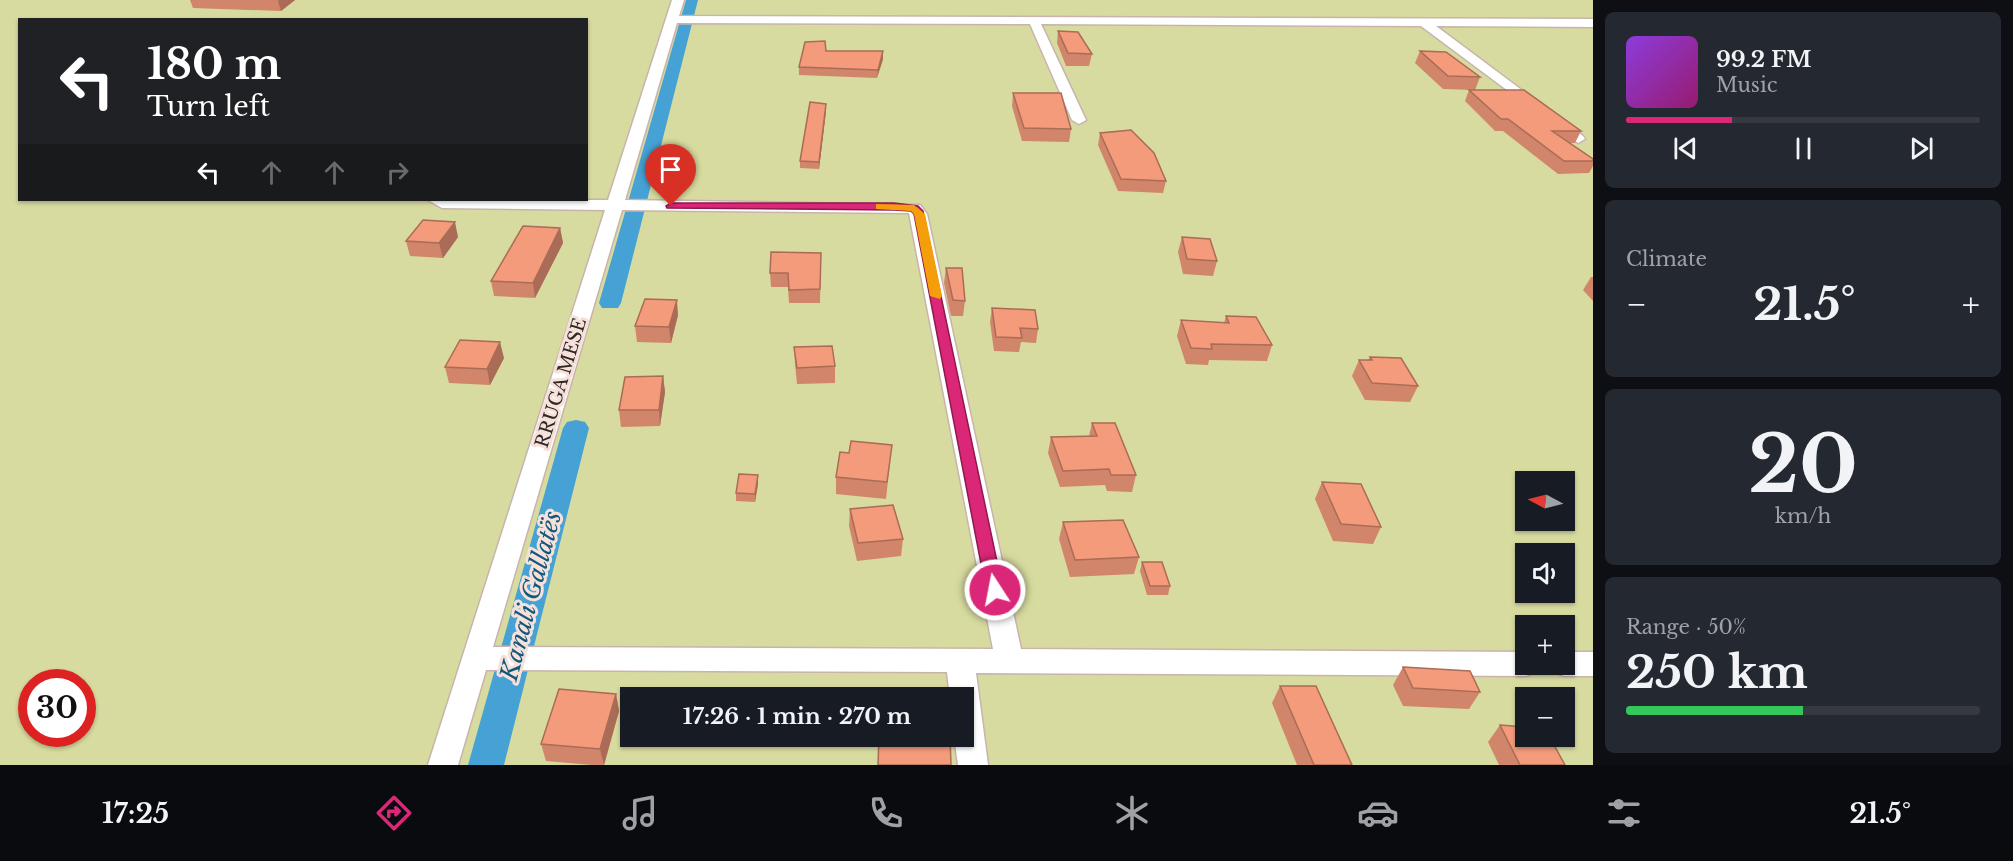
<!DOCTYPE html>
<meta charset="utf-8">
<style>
:root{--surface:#171b24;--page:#242831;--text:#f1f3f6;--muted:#9ea1a6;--line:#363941;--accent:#db2777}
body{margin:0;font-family:"Libre Baskerville",serif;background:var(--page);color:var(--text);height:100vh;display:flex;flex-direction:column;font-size:22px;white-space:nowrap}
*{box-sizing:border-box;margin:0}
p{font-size:20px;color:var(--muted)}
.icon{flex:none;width:33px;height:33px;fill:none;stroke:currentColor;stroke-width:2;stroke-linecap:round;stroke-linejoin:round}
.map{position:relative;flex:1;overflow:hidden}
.side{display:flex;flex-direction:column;gap:12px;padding:12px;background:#0d0f14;width:420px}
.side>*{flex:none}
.hud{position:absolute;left:18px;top:18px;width:570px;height:183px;border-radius:0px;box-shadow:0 2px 4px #0004;background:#202124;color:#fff;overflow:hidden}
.needle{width:39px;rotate:277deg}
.fabs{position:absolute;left:1515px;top:471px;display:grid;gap:12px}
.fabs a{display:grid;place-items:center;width:60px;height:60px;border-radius:0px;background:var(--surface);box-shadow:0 2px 4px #0004;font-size:30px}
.speed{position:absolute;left:18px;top:669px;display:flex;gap:12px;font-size:30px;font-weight:700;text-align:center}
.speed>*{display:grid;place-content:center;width:78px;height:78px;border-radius:50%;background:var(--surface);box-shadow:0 2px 4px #0004;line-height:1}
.speed .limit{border:9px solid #d22;background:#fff;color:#111}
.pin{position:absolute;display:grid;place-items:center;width:51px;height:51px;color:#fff;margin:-62px -26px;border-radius:50% 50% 50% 0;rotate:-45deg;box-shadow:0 0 6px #0007}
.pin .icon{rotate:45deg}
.me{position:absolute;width:66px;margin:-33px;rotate:349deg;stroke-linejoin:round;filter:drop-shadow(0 0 4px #0008)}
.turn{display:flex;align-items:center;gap:21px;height:126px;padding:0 30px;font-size:27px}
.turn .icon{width:78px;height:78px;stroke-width:2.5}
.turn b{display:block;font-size:42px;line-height:51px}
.lanes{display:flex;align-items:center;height:57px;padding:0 30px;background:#0003;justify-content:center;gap:30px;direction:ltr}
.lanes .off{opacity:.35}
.big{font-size:45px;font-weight:700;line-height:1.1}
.side .card{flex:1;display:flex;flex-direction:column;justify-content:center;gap:9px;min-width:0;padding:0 21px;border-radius:9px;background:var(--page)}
.side .dial{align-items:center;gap:0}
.dial b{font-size:78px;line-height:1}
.song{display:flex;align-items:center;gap:18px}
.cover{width:72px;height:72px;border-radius:9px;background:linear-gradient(135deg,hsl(270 70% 55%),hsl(320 70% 35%))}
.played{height:6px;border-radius:3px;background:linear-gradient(90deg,var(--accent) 30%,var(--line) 30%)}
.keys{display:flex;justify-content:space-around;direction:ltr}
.heat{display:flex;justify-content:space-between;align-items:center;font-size:33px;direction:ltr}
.charge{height:9px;border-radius:4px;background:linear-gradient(90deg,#34c759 50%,var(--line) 0)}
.trip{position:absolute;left:620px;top:687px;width:354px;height:60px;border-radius:0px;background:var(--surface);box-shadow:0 2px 4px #0004;font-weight:700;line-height:60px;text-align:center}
.menu{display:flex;height:96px;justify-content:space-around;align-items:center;background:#090b0e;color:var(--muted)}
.menu .icon{width:42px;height:42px}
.menu .on{color:var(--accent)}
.menu b{font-size:27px;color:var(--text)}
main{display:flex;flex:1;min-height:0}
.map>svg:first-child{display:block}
</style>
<main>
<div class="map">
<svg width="1593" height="765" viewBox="0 0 1593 765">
<rect width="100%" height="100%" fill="#f5e1da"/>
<path fill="#d7db9f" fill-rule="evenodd" d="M0,0h1593v765h-1593zM20,20h566v180h-566zM1526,482h38v38h-38zM1526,554h38v38h-38zM1526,626h38v38h-38zM32,682h50v52h-50zM630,698h333v38h-333zM1526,698h38v38h-38z"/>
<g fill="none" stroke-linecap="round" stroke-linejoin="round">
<g fill="#46a2d5" fill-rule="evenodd">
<polygon points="686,0 698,0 621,303 618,308 602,308 599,303"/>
<polygon points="576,420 585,422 589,428 504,765 468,765 563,428 567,422"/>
</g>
<g stroke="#c8b4ad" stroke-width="3">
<g id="street">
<path d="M672,0h12l-5,16 914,3v8l-157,-1 147,110 2,3 -7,4 -157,-117 -380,-2 45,96 -7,4 -7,-4 -42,-96 -353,-1 -52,177 295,5 7,9 94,435 505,3v12h14l-4,8 -10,4 -550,-3 12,92h-30l-4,-29h9v-38h-13l-3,-26 -461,-2 -28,95h-30l177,-555 -163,-2 -14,-8h180zM622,210l287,3 84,436 -500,-2z"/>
<polygon points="1564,652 1593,652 1593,676 1564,676 1554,672 1550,664 1564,664"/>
</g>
</g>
<use href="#street" fill="#fff" fill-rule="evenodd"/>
</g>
<g fill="#d1856a">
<polygon points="190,0 295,0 281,11 193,8"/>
<polygon points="1058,31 1092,54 1089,66 1066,66 1057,43"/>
<polygon points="826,51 883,59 877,78 799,75 799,67"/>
<polygon points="1420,51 1480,77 1475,90 1443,89 1415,63"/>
<polygon points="1469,90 1581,131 1575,143 1570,143 1593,159 1593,166 1589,173 1558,174 1503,131 1495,131 1465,101"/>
<polygon points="1013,93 1071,129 1069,142 1022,141 1012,106"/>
<polygon points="826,111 819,169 800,168 800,161"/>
<polygon points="1100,133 1166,181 1163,193 1118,191 1098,145"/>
<polygon points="560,228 563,243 535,298 494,296 491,281"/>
<polygon points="458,237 443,258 410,256 406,241"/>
<polygon points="1182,237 1217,261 1213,276 1183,274 1178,252"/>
<polygon points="821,253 820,303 789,303 788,287 771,287 770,273"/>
<polygon points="946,268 965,301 963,316 951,316 944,283"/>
<polygon points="1591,277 1593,277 1593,301 1583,290"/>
<polygon points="992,308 1038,329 1036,343 1021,342 1019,352 994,351 990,322"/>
<polygon points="678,315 671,343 637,342 635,326"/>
<polygon points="1226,316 1272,345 1267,361 1209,360 1208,365 1186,364 1177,336 1181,320 1224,323"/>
<polygon points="794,347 835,366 835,383 797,384 795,364"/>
<polygon points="1370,357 1418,386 1410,402 1365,400 1352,376 1359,360 1368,360"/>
<polygon points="504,358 490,385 449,383 445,367"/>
<polygon points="663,376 665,392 660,426 621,427 619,410"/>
<polygon points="1092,423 1136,475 1132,492 1107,491 1105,485 1060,487 1048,453 1051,437 1089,436"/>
<polygon points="890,462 886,499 836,494 836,477"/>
<polygon points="758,475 758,484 755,502 736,501 736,493"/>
<polygon points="1322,482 1381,527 1373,544 1333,541 1315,499"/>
<polygon points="850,509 903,539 901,556 857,561 849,526"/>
<polygon points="1063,522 1139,557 1134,574 1070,577 1059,539"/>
<polygon points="1142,562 1170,586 1168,595 1147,595 1140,571"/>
<polygon points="1403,667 1480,692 1469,709 1403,706 1393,685"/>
<polygon points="1280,686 1352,765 1297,765 1272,703"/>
<polygon points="616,694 619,711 604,765 592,765 546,761 541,744"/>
<polygon points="1500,725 1565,765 1499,765 1488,742"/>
</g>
<g fill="#aa6c56">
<polygon points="279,0 295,0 281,11 278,1"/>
<polygon points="883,51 883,59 877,78 878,70"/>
<polygon points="826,104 826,111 819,169 819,162"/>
<polygon points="455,222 458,237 443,258 439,243"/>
<polygon points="560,228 563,243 535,298 533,283"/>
<polygon points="677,300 678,315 671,343 669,327"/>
<polygon points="500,342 504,358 490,385 487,369"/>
<polygon points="663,376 665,392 660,426 659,410"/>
<polygon points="758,475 758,484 755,502 755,494"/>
<polygon points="616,694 619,711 604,765 600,749"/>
</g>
<g fill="#f39b7b" stroke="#aa6c56" stroke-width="1.5">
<polygon points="1058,31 1078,32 1092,54 1068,53"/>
<polygon points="825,41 826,51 883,51 878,70 799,67 805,42"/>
<polygon points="1420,51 1446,52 1480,77 1448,76"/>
<polygon points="1469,90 1524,90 1581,131 1552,131 1593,159 1593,161 1564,161 1508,119 1501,119"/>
<polygon points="1013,93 1061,93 1071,129 1024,128"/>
<polygon points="810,102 826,104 819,162 800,161"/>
<polygon points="1131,130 1154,153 1166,181 1121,179 1100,133"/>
<polygon points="423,220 455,222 439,243 406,241"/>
<polygon points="523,226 560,228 533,283 491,281"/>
<polygon points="1182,237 1210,239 1217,261 1187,259"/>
<polygon points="771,252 821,253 820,289 789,290 788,273 770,273"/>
<polygon points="946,268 962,268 965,301 953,300"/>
<polygon points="645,299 677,300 669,327 635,326"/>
<polygon points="992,308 1035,310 1038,329 1020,328 1022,338 996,337"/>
<polygon points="1226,316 1256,317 1272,345 1211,344 1212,349 1191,348 1181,320 1229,323"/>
<polygon points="460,340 500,342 487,369 445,367"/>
<polygon points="832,346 835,366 797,368 794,347"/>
<polygon points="1370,357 1401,358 1418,386 1372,383 1359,360 1372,360"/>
<polygon points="663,376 659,410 619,410 625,377"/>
<polygon points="1092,423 1115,423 1136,475 1111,475 1109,469 1063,471 1051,437 1097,436"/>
<polygon points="851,441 892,445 887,482 836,477 840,452 849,453"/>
<polygon points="739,474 758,475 755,494 736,493"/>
<polygon points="1322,482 1361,484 1381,527 1341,524"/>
<polygon points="893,505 903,539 858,543 850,509"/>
<polygon points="1123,520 1139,557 1075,560 1063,522"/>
<polygon points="1142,562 1162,562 1170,586 1150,586"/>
<polygon points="1403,667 1470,671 1480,692 1413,688"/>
<polygon points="1280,686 1316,686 1352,765 1314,765"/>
<polygon points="559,689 616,694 600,749 541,744"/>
<polygon points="1500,725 1526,727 1526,736 1549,736 1565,765 1520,765"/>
<polygon points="879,736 950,736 951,765 878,765"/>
</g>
<polygon fill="#db2777" stroke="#8e194d" stroke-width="1.5" points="671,203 894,203 918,206 923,211 1003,590 1001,594 989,594 986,590 914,214 911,211 894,210 667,208 666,206"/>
<polygon fill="#f59e0b" points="876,204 914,205 925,214 942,296 940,299 930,296 914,214 911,211 876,209"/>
<g text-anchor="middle" stroke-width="6" stroke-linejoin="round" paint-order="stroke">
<g font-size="18" fill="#2e2724" stroke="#f5e1da">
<text transform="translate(561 383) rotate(-73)" y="6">RRUGA MESE</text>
</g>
<g font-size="24" font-style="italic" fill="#11587b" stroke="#f5e1da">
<text transform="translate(531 596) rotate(-75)" y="8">Kanali Gallatës</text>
</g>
</g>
</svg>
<div class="fabs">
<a><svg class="needle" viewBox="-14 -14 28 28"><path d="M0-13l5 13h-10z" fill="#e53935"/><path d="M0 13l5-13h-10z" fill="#9ea1a6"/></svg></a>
<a><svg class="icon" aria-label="sound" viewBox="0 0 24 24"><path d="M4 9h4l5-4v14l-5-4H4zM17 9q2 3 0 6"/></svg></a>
<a>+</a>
<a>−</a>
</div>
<div class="speed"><div class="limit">30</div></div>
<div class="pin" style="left:671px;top:206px;background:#d93025"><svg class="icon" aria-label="arrive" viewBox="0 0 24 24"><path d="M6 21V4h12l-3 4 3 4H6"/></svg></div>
<svg class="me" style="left:995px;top:590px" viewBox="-20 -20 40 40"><circle r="17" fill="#db2777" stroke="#fff" stroke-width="3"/><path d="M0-11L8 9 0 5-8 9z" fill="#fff"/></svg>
<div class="trip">17:26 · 1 min · 270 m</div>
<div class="hud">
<div class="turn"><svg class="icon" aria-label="left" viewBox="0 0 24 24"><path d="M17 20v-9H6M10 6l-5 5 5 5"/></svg><div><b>180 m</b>Turn left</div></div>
<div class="lanes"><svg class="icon" aria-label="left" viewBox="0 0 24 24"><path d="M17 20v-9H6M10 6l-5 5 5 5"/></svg><svg class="icon off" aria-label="ahead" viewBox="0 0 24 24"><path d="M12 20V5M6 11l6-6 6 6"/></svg><svg class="icon off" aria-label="ahead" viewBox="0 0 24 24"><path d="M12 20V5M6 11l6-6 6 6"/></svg><svg class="icon off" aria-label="right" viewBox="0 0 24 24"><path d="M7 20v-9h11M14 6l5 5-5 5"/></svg></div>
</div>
</div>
<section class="side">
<div class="card">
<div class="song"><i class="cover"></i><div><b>99.2 FM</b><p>Music</p></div></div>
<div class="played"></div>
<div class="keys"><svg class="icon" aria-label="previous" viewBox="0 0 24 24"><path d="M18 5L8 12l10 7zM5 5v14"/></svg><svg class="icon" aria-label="pause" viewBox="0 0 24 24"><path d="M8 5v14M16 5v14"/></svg><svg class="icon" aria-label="next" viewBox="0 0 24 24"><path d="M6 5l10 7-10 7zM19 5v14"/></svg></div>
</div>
<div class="card"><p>Climate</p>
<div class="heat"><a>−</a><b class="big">21.5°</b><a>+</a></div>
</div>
<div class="card dial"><b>20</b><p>km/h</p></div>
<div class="card"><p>Range · 50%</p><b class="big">250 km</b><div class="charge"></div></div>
</section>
</main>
<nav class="menu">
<b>17:25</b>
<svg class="icon on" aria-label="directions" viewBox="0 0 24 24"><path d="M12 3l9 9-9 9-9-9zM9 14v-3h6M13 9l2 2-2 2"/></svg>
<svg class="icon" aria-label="music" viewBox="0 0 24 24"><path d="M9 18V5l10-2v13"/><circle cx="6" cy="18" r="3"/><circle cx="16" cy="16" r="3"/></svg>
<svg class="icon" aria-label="phone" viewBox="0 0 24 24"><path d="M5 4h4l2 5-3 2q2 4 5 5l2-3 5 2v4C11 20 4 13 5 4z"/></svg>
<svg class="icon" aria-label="climate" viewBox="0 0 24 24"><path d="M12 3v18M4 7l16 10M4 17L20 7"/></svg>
<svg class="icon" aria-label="car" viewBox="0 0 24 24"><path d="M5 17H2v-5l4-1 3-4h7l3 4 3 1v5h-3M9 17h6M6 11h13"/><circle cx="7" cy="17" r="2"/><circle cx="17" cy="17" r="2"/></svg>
<svg class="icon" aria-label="filters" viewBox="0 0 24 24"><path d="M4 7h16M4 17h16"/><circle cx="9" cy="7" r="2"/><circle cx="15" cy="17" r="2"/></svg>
<b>21.5°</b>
</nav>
